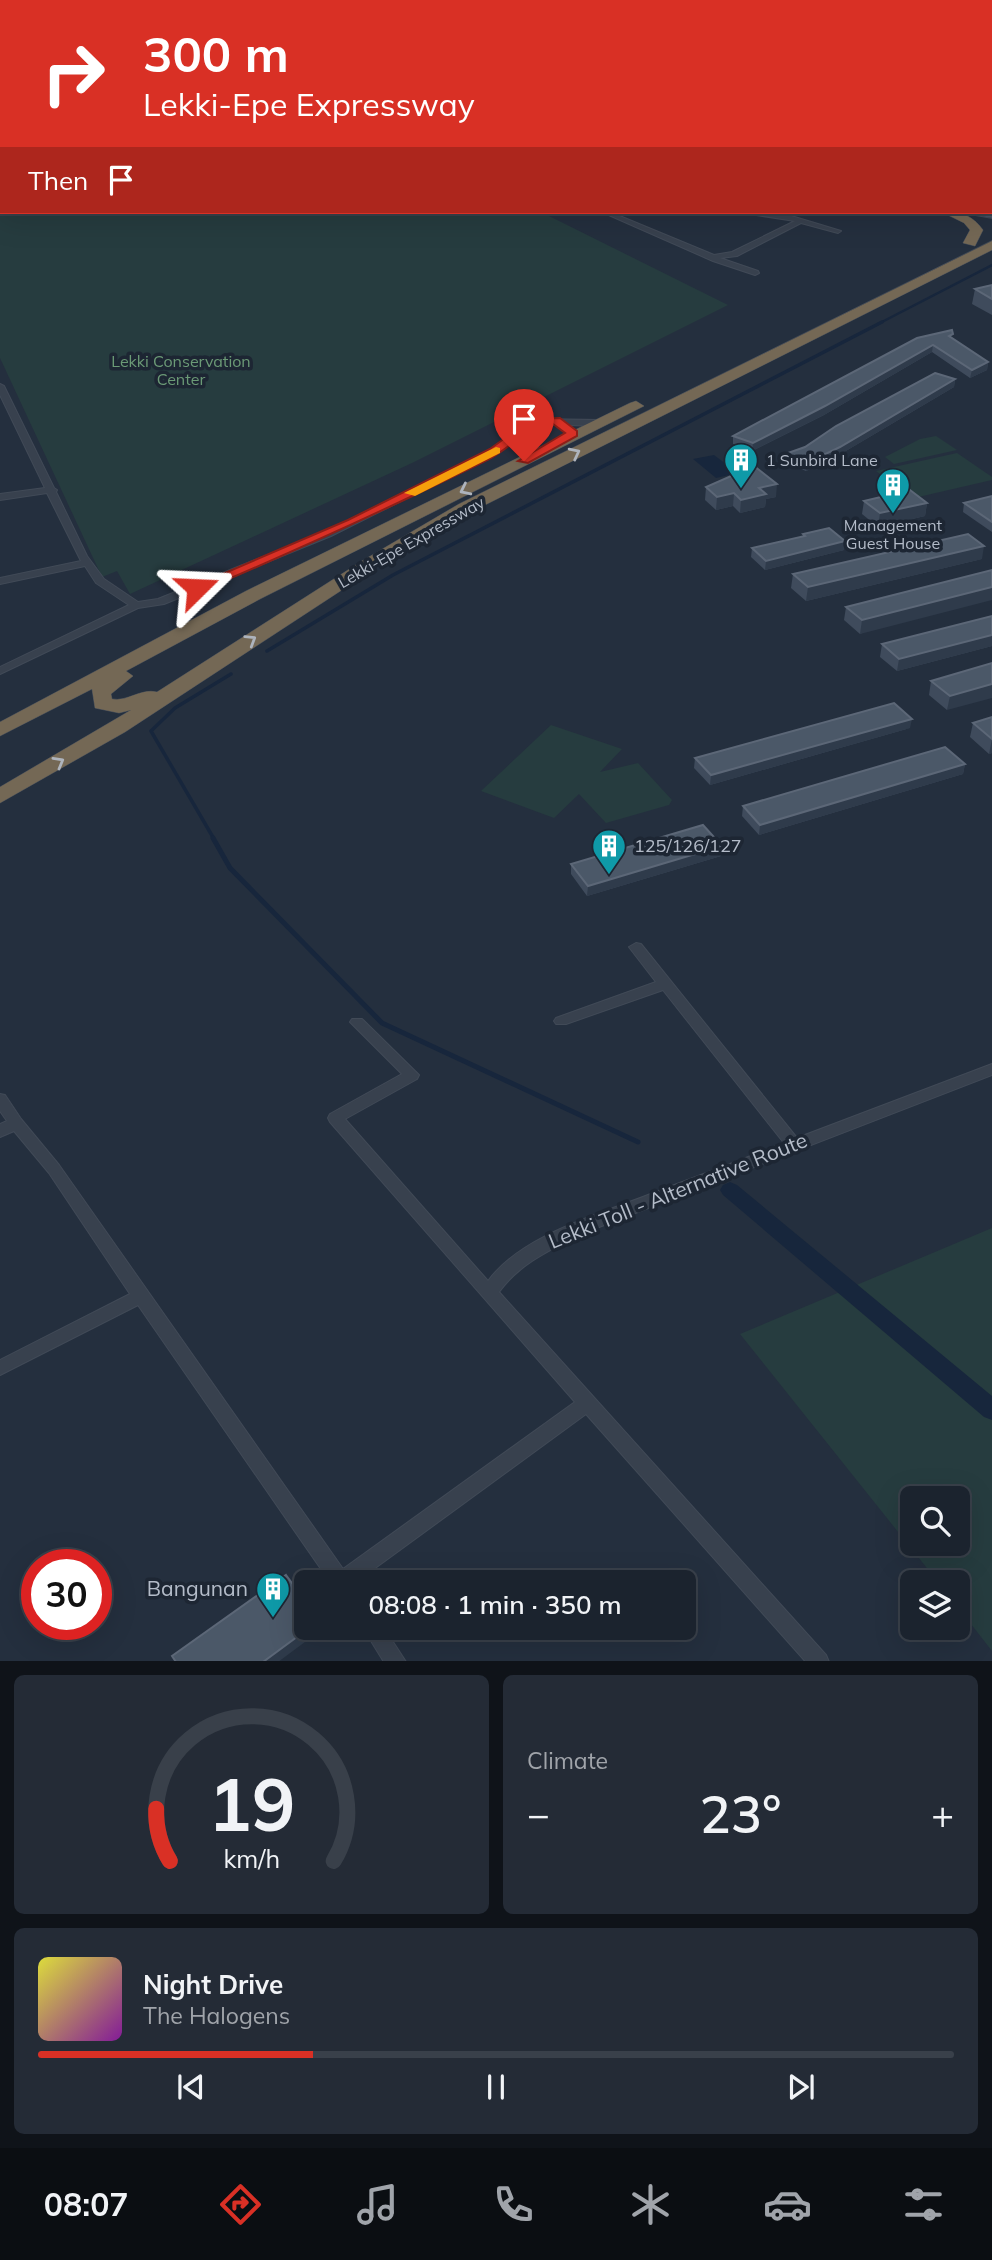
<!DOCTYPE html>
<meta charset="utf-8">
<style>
:root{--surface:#1b232e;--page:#242b36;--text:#f1f3f6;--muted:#a0a4aa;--line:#39404a;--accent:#d93025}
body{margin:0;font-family:Mulish,sans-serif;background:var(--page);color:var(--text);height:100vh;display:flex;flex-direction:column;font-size:26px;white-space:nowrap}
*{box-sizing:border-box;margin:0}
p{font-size:23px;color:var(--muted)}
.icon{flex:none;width:38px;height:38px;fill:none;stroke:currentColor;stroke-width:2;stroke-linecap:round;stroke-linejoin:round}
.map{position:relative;height:1661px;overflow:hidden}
.side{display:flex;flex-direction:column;gap:14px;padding:14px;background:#0f1319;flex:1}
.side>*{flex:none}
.guide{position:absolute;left:0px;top:0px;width:992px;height:214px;box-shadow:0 7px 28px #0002,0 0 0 2px var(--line);background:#d93025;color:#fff;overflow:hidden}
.buttons{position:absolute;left:900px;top:1486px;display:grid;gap:14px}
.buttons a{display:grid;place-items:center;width:70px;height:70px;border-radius:10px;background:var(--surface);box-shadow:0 7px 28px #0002,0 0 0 2px var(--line);font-size:35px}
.speed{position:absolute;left:21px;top:1549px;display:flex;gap:14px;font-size:35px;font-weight:700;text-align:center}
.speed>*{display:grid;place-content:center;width:91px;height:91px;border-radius:50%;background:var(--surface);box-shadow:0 7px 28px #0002,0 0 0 2px var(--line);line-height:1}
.speed .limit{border:10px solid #d22;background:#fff;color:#111}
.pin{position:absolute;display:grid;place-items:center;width:60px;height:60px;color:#fff;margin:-72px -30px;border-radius:50% 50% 50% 0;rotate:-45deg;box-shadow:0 0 7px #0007}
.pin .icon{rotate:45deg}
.me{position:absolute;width:77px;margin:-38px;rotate:69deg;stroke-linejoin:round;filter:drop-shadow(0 0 5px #0008)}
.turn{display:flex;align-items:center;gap:24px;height:147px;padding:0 28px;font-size:32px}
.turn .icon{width:91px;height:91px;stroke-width:2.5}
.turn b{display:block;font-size:49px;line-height:60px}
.then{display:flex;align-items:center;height:66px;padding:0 28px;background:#0003;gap:14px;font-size:26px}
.big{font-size:52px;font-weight:600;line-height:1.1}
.side .tile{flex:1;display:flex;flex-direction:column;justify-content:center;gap:10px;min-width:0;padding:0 24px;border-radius:10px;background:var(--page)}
.side .dial{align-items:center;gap:0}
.dial svg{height:182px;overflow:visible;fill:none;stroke:var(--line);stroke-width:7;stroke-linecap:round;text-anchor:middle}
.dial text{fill:var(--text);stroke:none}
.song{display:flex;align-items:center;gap:21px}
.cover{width:84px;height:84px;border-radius:10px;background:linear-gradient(135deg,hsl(60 70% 55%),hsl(290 70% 35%))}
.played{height:7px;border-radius:4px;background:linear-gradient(90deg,var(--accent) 30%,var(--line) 30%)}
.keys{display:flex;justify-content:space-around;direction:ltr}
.heat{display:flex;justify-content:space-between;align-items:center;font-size:38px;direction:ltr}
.side .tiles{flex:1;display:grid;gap:14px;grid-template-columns:1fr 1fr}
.tile:last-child{grid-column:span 2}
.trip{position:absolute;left:294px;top:1570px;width:402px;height:70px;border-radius:10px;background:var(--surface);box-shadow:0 7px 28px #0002,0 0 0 2px var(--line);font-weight:600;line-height:70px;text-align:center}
.dock{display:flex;height:112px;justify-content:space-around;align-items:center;background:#0b0e12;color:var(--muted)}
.dock .icon{width:49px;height:49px}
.dock .selected{color:var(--accent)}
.dock b{font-size:32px;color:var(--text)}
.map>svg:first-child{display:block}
</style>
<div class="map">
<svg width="992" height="1662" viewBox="0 0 992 1662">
<rect width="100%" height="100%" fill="#242f3e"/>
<g fill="#263c3f" fill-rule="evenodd">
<polygon points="0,0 254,2 2,2 2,212 541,212 728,305 412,463 130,594 117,571 102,577 0,358"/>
<polygon points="936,436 957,450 894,464 885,457 920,439"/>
<polygon points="957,453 992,477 992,480 914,498 876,471"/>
<polygon points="551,725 622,749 600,772 638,763 672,800 669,805 606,823 579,794 554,818 481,791"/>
<path d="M992,1228v423l-35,-45v-24h-19l-198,-248zM912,1498h45v46h-45z"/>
</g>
<polygon fill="#17263c" points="714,455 738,473 716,478 693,459"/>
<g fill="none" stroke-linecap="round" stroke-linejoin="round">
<polyline stroke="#17263c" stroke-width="2" points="810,0 817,2"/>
<polyline stroke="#17263c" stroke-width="2.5" points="878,324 992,265"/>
<g stroke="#17263c" stroke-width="3.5">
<polyline points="267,651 393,575 882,322"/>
<polyline points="214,839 151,731 175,708 231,674"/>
</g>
<polyline stroke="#17263c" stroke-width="5" points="213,838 230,868 382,1023 638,1142"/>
<polygon fill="#17263c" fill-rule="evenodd" points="730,1182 737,1185 992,1396 992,1420 984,1417 723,1195 720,1190 723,1185"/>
<g stroke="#414a57" stroke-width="2">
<g id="street">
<polygon points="602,212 610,212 714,255 732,252 795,221 750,214 747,212 788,215 841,231 838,233 801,223 737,256 720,258 758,271 759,273 755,275 713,261"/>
<polygon points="0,384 4,386 54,488 57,490 56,492 87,556 104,579 138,602 158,599 325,532 491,449 532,419 600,420 604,423 600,426 537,424 497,453 331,536 164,604 138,608 0,674 0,667 129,605 96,583 85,566 0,584 0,578 81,561 47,493 0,500 0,494 45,488 0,395"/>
<path d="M636,943l5,1 156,194 195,-74v11l-411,159c-31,16 -62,30 -82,58l327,363 3,7h-23l-220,-248 -230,168h-26l-192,-277 -138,70v-15l130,-66 -81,-121 -35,-42 -14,6v-13l7,-3 -7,-10v-17l5,1 16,24 38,46 284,404 232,-167 -245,-280 -2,-4 2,-4 72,-40 -52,-52 2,-3h10l57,56 -2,4 -72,40 143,162c34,-46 109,-66 160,-86 45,-17 91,-34 136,-52l-121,-153 -97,34h-10l-2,-3 2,-3 100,-36 -27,-35z"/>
<polygon points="363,1628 384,1628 406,1662 384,1662"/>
</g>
</g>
<g stroke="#414a57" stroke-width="1">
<g id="secondary">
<polygon points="273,0 281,0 282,2 274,2"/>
<polygon points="956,212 992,212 992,218"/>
</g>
</g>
<g stroke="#434c59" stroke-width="1">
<g id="highway">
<rect x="990" y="202" width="2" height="8"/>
<path d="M942,212c18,-1 30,3 41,18l-8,16 -12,-3 7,-13 -6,-7z"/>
<path d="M992,241v9l-521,262 -97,57 -249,163 -125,71v-16l131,-77 -12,3 -24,-5 -3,-19 -92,47v-14l246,-131 384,-188 6,-2 8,5 -384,193 -134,72 7,5 -22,18 1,5c15,3 29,-11 45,-7l205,-131 97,-57z"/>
</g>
</g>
<use href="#street" fill="#38414e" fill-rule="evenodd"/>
<use href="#secondary" fill="#465061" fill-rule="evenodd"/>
<use href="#highway" fill="#746855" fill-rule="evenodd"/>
</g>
<g fill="#3f4b5c">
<polygon points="992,285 992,315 972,304 975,289"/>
<polygon points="917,338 952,338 988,362 987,370 970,378 932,352 824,415 752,451 733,444 733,436"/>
<polygon points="955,379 954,387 839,455 806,471 784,462 785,454 805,447"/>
<polygon points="706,487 776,497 766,499 765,507 740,513 733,506 716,510 705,500"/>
<polygon points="992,496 992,532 963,512 964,503"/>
<polygon points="864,501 927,503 925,516 878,527 862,514"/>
<polygon points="803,534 844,550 765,570 751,557 752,548 803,537"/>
<polygon points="982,559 806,601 791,588 793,574"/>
<polygon points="992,570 860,634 844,620 846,607"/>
<polygon points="992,616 992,646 897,671 880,657 882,644"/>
<polygon points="992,663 947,710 929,695 931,681"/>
<polygon points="992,717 992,753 989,754 970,737 973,723"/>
<polygon points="910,728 710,785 694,768 695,758"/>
<polygon points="965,764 963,774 759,835 742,816 743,806"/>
<polygon points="722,846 721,856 587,896 571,874 571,864"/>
</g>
<g fill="#2f3b4b">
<polygon points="933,345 932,352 824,415 752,451 753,443"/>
<polygon points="988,362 987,370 970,378 972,370"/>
<polygon points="955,379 954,387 839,455 806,471 807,463"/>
<polygon points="777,484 776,497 766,499 765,507 740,513 741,500 759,488"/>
<polygon points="734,493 733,506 716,510 717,497"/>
<polygon points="927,503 925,516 878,527 880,513"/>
<polygon points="845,541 844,550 765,570 766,561"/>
<polygon points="984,546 982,559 806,601 808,587"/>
<polygon points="992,587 992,600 860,634 862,620"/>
<polygon points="992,635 992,646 897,671 899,659"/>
<polygon points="992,684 992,698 947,710 950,696"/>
<polygon points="912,719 910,728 710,785 711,775"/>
<polygon points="992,739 992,753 989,754"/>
<polygon points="965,764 963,774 759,835 760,825"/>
<polygon points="722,846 721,856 587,896 588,886"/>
<polygon points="309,1628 321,1628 321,1630 278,1662 263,1662"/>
</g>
<g fill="#4b5868" stroke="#5c6777" stroke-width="2">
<polygon points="992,285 992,299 975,289"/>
<polygon points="952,330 953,334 949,336 988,362 972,370 933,345 825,406 753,443 733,436 917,338"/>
<polygon points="935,373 955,379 840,447 807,463 785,454 805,447 836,426"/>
<polygon points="754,466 777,484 759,488 766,494 741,500 734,493 717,497 706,487"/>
<polygon points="910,490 927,503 880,513 864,501"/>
<polygon points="992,496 992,522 964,503"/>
<polygon points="829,528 845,541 766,561 752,548 805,536 803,534"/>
<polygon points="968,534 984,546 808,587 793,574"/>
<polygon points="992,570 992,587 862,620 846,607"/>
<polygon points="992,616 992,635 899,659 882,644"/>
<polygon points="992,663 992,684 950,696 931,681"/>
<polygon points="894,703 912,719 711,775 695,758"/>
<polygon points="992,717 992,739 973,723"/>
<polygon points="945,747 965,764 760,825 743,806"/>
<polygon points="703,825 722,846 588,886 571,864"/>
<polygon points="286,1575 306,1602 306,1628 309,1628 263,1662 176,1662 172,1656"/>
</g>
<defs><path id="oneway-chevron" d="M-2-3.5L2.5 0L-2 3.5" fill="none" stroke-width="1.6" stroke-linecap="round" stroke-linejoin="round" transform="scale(1.75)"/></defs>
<g stroke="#aeb4bd">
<use href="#oneway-chevron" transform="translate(575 453) rotate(-27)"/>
<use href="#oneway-chevron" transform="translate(465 490) rotate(154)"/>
<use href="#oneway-chevron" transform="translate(251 640) rotate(-32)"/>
<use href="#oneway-chevron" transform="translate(59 762) rotate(-30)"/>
</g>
<path fill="#d93025" stroke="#8d1f18" stroke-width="2" d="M560,418l17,13v5l-49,27 -10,-2 47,-28 -12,-9c-27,1 -40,23 -64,35 -95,47 -190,90 -288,132l-11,-3 158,-68 142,-71 41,-30z"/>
<polygon fill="#f59e0b" points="496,447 500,448 500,453 415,496 404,493"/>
<defs>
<g id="building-pin" transform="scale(1.75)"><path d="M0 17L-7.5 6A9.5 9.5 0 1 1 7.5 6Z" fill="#0f9aa8" stroke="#1d2633"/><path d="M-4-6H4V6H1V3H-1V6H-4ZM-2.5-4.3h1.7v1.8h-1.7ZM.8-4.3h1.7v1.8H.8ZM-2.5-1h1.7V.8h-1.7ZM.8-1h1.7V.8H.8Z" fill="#fff"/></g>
</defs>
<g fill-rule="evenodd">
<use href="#building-pin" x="741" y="460"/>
<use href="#building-pin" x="893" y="485"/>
<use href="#building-pin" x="609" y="846"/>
<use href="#building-pin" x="273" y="1589"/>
</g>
<g text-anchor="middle" stroke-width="7" stroke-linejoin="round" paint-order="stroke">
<g font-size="16" fill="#6b9a76" stroke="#1d2633">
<text x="181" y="367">Lekki Conservation<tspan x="181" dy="18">Center</tspan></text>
</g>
<g font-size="16" fill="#b4bcc9" stroke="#1d2633" text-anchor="start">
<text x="766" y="466">1 Sunbird Lane</text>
<text x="893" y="531" text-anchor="middle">Management<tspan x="893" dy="18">Guest House</tspan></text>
</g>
<g font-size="16" fill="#b4bcc9" stroke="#1d2633">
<text transform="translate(411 542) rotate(-30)" y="6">Lekki-Epe Expressway</text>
</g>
<g font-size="18" fill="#b4bcc9" stroke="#1d2633" text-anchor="start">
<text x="634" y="852">125/126/127</text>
</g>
<g font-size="21" fill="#b4bcc9" stroke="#1d2633">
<text transform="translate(678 1191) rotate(-22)" y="7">Lekki Toll - Alternative Route</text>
</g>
<g font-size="21" fill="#b4bcc9" stroke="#1d2633" text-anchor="end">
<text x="248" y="1596">Bangunan</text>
</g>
</g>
</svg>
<div class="buttons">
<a><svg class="icon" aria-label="search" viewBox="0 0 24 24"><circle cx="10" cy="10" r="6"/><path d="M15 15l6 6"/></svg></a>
<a><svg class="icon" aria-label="layers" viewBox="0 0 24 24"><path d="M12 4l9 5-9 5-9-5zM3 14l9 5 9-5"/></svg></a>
</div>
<div class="speed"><div class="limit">30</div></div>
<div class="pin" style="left:524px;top:461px;background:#d93025"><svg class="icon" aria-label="arrive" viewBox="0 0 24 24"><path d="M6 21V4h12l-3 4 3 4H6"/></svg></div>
<svg class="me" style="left:197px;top:588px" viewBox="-20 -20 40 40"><path d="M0-17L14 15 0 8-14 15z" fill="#d93025" stroke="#fff" stroke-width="4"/></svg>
<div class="trip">08:08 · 1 min · 350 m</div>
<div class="guide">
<div class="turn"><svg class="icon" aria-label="right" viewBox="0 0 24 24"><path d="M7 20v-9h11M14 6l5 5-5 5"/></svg><div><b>300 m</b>Lekki-Epe Expressway</div></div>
<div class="then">Then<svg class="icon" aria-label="arrive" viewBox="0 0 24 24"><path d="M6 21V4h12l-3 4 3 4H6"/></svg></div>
</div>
</div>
<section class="side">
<div class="tiles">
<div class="tile dial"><svg viewBox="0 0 100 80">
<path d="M14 69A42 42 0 1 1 86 69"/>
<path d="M14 69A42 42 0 0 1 8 46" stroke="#d93025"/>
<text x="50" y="56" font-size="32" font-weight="700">19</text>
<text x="50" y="72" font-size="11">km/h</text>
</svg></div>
<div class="tile"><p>Climate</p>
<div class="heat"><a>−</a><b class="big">23°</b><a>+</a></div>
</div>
<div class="tile">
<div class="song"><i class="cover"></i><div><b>Night Drive</b><p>The Halogens</p></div></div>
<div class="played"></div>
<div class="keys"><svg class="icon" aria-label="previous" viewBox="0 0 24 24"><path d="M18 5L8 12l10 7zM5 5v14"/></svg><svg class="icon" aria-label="pause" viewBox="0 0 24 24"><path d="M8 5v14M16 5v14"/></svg><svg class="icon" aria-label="next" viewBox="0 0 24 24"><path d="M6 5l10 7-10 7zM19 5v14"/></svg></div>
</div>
</div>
</section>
<nav class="dock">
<b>08:07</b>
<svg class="icon selected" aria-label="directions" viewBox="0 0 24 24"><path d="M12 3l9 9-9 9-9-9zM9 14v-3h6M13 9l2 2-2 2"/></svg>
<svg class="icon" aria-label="music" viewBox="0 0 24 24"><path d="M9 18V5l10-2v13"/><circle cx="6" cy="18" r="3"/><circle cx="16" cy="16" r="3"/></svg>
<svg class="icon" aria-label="phone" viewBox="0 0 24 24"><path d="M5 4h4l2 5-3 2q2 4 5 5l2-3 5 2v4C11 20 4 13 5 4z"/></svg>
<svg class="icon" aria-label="climate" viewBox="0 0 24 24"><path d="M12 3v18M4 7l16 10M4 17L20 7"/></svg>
<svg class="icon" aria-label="car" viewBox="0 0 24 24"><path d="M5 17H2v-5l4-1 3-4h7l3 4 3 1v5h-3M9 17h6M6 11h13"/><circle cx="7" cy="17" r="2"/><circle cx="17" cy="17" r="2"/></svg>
<svg class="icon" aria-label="filters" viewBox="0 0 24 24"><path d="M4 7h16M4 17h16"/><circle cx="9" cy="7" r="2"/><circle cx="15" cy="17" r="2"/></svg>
</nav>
